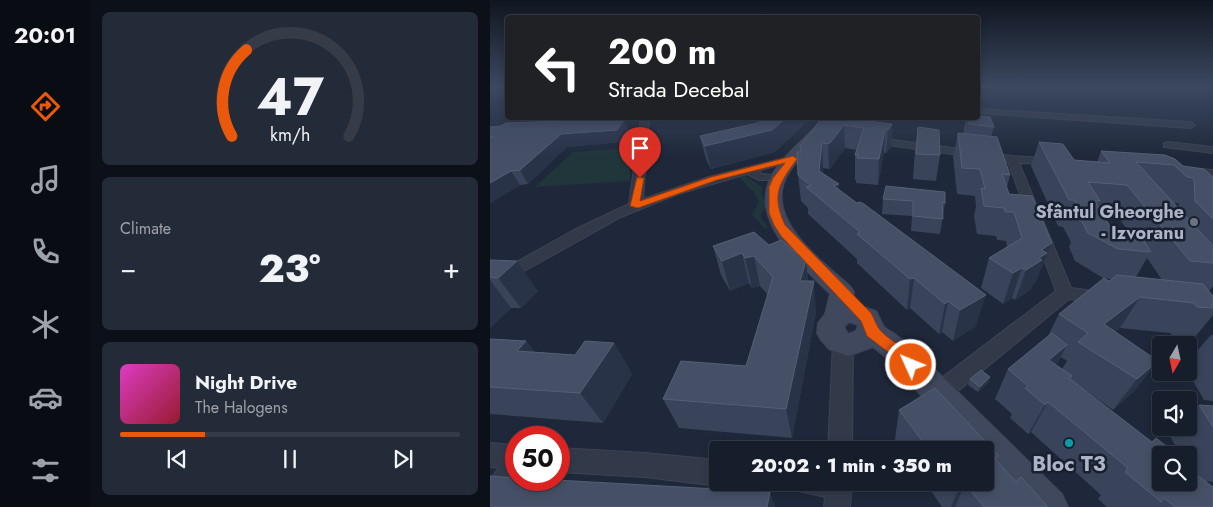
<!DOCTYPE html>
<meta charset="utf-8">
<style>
:root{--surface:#161e2c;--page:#232b38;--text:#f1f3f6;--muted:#9ea2a9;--line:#353c48;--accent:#ea580c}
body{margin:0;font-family:Jost,sans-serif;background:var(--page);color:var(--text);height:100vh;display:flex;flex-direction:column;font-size:19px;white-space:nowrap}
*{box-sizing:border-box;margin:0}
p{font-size:16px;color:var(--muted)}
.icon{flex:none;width:28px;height:28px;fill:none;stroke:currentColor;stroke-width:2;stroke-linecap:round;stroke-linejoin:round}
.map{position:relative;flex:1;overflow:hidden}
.details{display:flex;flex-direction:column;gap:12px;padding:12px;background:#0c1018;width:400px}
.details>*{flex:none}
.top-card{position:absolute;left:15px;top:15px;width:475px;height:105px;border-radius:5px;box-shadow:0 2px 8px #0003,0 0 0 1px var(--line);background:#202124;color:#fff;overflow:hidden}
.needle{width:32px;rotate:189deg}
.tools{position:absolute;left:662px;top:336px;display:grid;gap:10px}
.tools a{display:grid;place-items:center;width:45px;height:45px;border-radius:5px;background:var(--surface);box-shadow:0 2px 8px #0003,0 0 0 1px var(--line);font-size:25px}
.speed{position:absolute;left:15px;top:426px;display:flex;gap:10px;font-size:25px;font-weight:700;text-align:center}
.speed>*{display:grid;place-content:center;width:65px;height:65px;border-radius:50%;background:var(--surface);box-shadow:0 2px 8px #0003,0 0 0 1px var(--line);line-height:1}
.speed .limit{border:8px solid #d22;background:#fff;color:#111}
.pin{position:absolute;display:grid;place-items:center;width:42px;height:42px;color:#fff;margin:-51px -21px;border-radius:50% 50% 50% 0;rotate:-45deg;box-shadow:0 0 5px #0007}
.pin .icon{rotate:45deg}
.me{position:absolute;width:55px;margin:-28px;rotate:314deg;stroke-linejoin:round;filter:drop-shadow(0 0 4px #0008)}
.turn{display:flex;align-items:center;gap:18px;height:105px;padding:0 20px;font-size:22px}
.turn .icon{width:65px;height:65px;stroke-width:2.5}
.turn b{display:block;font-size:35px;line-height:42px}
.big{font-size:38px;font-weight:800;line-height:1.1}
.details .tile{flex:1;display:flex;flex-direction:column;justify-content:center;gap:8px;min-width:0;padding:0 18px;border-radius:8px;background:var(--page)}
.details .dial{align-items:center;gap:0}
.dial svg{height:130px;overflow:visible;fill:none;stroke:var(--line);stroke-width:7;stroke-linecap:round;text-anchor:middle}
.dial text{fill:var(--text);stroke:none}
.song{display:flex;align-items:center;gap:15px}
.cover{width:60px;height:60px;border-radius:8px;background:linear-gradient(135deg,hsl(310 70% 55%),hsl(350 70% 35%))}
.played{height:5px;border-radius:2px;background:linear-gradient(90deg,var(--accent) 25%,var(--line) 25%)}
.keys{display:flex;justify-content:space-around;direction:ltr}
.heat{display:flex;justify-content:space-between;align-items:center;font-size:28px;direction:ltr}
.trip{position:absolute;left:219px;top:441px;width:285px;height:50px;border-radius:5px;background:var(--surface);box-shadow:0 2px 8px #0003,0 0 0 1px var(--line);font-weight:800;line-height:50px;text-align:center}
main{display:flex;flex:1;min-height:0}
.tab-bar{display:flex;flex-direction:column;width:90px;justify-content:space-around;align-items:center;background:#090c12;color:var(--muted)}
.tab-bar .icon{width:35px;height:35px}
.tab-bar .selected{color:var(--accent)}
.tab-bar b{font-size:22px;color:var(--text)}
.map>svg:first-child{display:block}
</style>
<main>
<nav class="tab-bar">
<b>20:01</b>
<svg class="icon selected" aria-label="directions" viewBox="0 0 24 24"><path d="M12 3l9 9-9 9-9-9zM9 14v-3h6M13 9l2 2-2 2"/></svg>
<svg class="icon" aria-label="music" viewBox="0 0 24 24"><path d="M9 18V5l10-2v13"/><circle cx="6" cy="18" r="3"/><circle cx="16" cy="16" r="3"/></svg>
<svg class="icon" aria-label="phone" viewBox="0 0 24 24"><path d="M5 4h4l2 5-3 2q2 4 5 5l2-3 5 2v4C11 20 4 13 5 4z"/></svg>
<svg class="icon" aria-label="climate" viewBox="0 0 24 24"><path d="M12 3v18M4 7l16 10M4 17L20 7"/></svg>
<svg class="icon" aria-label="car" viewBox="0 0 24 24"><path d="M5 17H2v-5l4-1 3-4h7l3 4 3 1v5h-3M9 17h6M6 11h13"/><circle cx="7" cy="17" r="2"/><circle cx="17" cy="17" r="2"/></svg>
<svg class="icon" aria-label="filters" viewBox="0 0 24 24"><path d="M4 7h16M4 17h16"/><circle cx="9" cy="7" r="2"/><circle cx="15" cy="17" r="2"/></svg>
</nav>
<section class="details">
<div class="tile dial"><svg viewBox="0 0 100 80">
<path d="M14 69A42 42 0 1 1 86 69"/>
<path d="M14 69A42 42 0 0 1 23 16" stroke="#ea580c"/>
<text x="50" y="56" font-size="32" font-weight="700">47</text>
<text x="50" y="72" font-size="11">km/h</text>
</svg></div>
<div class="tile"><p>Climate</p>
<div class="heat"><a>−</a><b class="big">23°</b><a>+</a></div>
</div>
<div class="tile">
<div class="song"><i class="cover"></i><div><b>Night Drive</b><p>The Halogens</p></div></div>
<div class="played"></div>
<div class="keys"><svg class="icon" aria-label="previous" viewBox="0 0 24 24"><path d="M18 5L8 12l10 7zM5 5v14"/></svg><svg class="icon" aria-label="pause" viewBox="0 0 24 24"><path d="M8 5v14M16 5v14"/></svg><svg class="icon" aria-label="next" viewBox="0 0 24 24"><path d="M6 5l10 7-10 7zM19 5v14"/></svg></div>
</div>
</section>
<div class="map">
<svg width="723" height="507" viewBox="0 0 723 507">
<rect width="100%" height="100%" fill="#1e283a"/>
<g fill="#20363b">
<polygon points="140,148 140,181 45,187 83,152"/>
<polygon points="255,175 273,188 271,193 277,205 270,216 278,228 275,229 262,214 269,203 266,195 248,176"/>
</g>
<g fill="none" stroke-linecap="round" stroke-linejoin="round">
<g stroke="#3c4354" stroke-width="2">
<g id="minor">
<polygon points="488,109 701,122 705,125 701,128 488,113"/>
<polygon points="151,118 159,118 153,199 219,177 303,156 308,159 268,171 272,174 291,176 291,180 269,180 257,174 188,194 131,217 0,290 0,277 84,230 139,204"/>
<polygon points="381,137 522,156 566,159 566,163 562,164 529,163 581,288 618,293 621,297 618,301 612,303 579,299 457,400 449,403 441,400 438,393 441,386 566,291 518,162 378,142 376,140"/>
<polygon points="678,142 723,147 723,153 674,147 674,143"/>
<polygon points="697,168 723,170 723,176 693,173 691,171"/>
<polygon points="353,336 360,339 363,344 362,450 338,450 343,344 346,339"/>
<polygon points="0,443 26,445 26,480 31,480 12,507 0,507 0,480 9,468 0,467"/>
<polygon points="69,448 155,453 228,460 228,482 236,482 228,486 155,477 69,472"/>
<polygon points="305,482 362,482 360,507 334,507 335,497 309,491"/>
</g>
</g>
<g stroke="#3c4354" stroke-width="2">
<path id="secondary" d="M334,118h12c-13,19 -33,33 -46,53 -31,45 31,89 60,115l4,6 -2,11 24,8 8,16 24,16 154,151 6,13h-45l-38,-42v-15h-14l-83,-91 -15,-12 -25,9 -19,-7 -8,-9 -4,-7 1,-10 7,-9 5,-20c-32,-32 -89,-79 -53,-127 13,-18 32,-32 47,-49zM359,322l9,3 -2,6 -8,3 -4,-7z"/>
</g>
<use href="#minor" fill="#323a4a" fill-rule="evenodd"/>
<use href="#secondary" fill="#40485e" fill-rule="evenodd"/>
</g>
<g fill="#39435a" fill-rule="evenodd">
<polygon points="274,118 326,118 324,119 321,118 285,152 221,169 216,159 210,136 267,123"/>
<polygon points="344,118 373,118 373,119 379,119 379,121 402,124 401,147 396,153 394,153 388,185 366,183 366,180 365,180 365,155 367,150 355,148 342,166 339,169 333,168 332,174 349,184 349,190 486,326 463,341 452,332 449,334 420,308 417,310 367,263 367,259 318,214 318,208 311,201 308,175 310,152 310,146 328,124 328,120"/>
<polygon points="476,118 488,118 504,127 501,137 520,175 517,187 519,194 562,243 545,283 542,285 540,290 525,300 522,298 513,304 491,288 499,258 517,247 516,241 507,240 506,236 487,234 484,216 486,206 485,196 467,194 463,157 468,133 473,134"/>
<polygon points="134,119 138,131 132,142 77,147 38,184 30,185 0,203 0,127"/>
<polygon points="428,127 450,155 446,181 423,179 425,150"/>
<path d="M549,142l35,18 23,2 4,-11 82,15 30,11v109l-4,5 4,5v19l-18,22 -5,-1 -2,3 -15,-2 -3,-4 -50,-5 -5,4 43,29 -24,30 -21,19 -36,-26 112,98v-27h-9l-11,-21 7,-6h13v-13l10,-10 14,1v76l-8,-1 8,26h-106l-9,-8 3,-4 -70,-63 -3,2 -18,-16 2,-4 -17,-15 13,-30 40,-33 11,-22 53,-35 -9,-1 -28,-17 -6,-14 2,-5 -8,-15 -5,-1 -27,-60zM684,203h5l-1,5zM610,210l14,1 17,24 -17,-2zM657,258l15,22 -26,-3zM571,357l6,4 -5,8 -6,-4z"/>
<polygon points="393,199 455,203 450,234 421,231 422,216 392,214"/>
<polygon points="279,245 316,261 318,281 326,312 302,438 189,428 173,399 256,366 278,295 270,286 262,288 259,283 240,291 231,275 223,246"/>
<polygon points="0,260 48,291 31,308 21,308 0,328"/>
<polygon points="721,335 723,335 723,401 714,400 698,372 699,360"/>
<polygon points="0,339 36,341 45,352 85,355 124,343 142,374 113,423 0,414"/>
<polygon points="500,377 498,383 488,392 478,385 480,379"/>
<polygon points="445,388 509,456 506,460 526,482 531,477 558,507 452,507 435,482 495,482 495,450 412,450 405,439 409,410"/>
</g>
<g fill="#293348">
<polygon points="296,118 321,118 285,152 221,169 215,146"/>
<polygon points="134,119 138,131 132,142 77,147 38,184 30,170 71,134"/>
<polygon points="402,124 401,147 396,153 398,130"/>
<polygon points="354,125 355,148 342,166 339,169 338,144"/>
<polygon points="395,129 394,153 388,185 389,159"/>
<polygon points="332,143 333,168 330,198 329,171"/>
<polygon points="21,171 30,185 0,203 0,183"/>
<polygon points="349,184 350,211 344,186"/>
<polygon points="562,243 545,283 542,285 540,290 525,300 536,270 551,250"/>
<polygon points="252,253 259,283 240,291 232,261"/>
<polygon points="264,256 270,286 262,288 255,258"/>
<polygon points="27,261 48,291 31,308 8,278"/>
<polygon points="316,261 319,291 310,281"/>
<polygon points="532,268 522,298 513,304 523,273"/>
<polygon points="424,278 420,308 417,310 420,279"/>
<polygon points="0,280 21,308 0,328"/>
<polygon points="324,281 326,312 302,438 296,409"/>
<polygon points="496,295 486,326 463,341 470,310"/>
<polygon points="650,297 630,328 601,350 614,324"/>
<polygon points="458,301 452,332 449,334 455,304"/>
<polygon points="36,341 61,372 27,351"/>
<polygon points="124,343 142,374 113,423 90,393"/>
<polygon points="577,345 561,375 559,360"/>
<polygon points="668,361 644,391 623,410 647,379"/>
<polygon points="500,377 498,383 488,392 490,387"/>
<polygon points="558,402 541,432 538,434 555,405"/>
<polygon points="475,484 465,507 461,507 469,489"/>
<polygon points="280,492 285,507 277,507"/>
</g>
<g fill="#455066" stroke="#555f75">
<polygon points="488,116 500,117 504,127 479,124 477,118 488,118"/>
<polygon points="274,118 296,118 282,130 215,146 210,136 267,123"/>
<polygon points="344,118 353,118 402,124 398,130 395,129 389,159 367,158 368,155 365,155 374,128 354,125 341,142 338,144 332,143 329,171 349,184 344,186 367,203 370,202 374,204 496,295 470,310 458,301 455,304 424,278 420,279 367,234 370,232 316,187 321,186 308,175 307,152 311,152 310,146 329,122 328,120"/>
<polygon points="353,118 370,118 379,119 378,121"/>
<polygon points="134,119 127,130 71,134 30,170 21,171 0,183 0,139 4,136 0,137 0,127 11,126 16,123"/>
<polygon points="428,127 449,130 450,155 426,154"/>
<polygon points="468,133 507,137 520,175 512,174 519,194 542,196 562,243 551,250 557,253 549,258 552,260 536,270 532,268 523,273 499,258 532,238 524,212 515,212 514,208 494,206 491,188 495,189 490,169 472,168"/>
<polygon points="549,142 573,144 584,160 620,163 611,151 675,155 685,159 693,166 714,169 723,177 723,219 705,201 704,178 697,177 684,165 646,162 723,246 723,263 700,261 637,185 598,182 610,201 605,201 624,233 650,235 661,252 628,249 598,233 591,220 597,220 584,200 579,200"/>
<polygon points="396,186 455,192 455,203 452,202 453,219 423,216 423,201 393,199"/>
<polygon points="264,232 279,245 291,240 316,261 310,281 324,281 296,409 173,399 191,361 256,366 283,277 264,256 255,258 252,253 232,261 223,246"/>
<polygon points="0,260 27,261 8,278 0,277"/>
<polygon points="627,275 713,284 723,296 723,305 721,305 723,308 707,307 704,303 650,297 614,324 668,361 647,379 588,342 598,333 569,314 614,278 619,281"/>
<polygon points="562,333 577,345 559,360 582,376 579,378 662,442 666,438 688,455 671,455 671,482 699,482 699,469 723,487 723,507 685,507 674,498 671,502 635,472 638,468 558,402 555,405 535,388 538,386 518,369"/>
<polygon points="0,339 36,341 27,351 85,355 95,341 124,343 90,393 0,387"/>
<polygon points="491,370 500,377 490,387 480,379"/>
<polygon points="445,388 509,456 505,459 526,482 531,477 558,507 494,507 475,484 469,489 464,482 495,482 495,450 439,450 409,410"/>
<polygon points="709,405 723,406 723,427"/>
<polygon points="0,476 26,478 26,480 66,480 280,492 277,507 0,507"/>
</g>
<linearGradient id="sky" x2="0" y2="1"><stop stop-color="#101620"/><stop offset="0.55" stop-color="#3b4860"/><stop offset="1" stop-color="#3b4860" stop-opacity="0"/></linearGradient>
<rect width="723" height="157" fill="url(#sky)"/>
<path fill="#ea580c" stroke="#983908" d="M303,156l4,3c-18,25 -26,35 -12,66l86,88c3,5 6,14 9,17 12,14 31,18 39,35l-2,4 -6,2 -5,-2 -14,-14 -25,-19 -6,-15 -80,-85 -7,-11 -5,-12v-26l4,-9 12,-15 -68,17 -79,28 -8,-2 7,-29 7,1 -4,23 71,-24z"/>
<circle fill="#6b7280" stroke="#181f2f" stroke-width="2" cx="704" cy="222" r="5"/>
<circle fill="#0f9aa8" stroke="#181f2f" stroke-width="2" cx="579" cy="443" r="5"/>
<g text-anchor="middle" stroke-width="5" stroke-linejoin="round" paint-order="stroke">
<g font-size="18" font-weight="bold" fill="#acb4c7" stroke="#181f2f" text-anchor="end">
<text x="694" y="218">Sfântul Gheorghe<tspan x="694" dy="21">- Izvoranu</tspan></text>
</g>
<g font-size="21" font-weight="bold" fill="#acb4c7" stroke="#181f2f">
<text x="579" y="471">Bloc T3</text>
</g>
</g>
</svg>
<div class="tools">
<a><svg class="needle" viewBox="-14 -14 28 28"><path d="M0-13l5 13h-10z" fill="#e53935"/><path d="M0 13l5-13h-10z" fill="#9ea2a9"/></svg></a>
<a><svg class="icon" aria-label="sound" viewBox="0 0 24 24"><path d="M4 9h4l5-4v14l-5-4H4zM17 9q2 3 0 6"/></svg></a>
<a><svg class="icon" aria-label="search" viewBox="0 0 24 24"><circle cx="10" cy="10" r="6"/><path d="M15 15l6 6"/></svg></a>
</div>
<div class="speed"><div class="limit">50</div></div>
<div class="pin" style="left:150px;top:178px;background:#d93025"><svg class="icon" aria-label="arrive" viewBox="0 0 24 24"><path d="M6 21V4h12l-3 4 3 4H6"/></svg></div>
<svg class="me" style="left:421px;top:365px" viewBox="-20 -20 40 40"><circle r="17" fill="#ea580c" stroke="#fff" stroke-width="3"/><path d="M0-11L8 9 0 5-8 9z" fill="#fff"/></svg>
<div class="trip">20:02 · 1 min · 350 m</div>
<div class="top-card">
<div class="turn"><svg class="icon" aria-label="left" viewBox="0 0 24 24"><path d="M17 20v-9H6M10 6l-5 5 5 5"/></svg><div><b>200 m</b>Strada Decebal</div></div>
</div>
</div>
</main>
